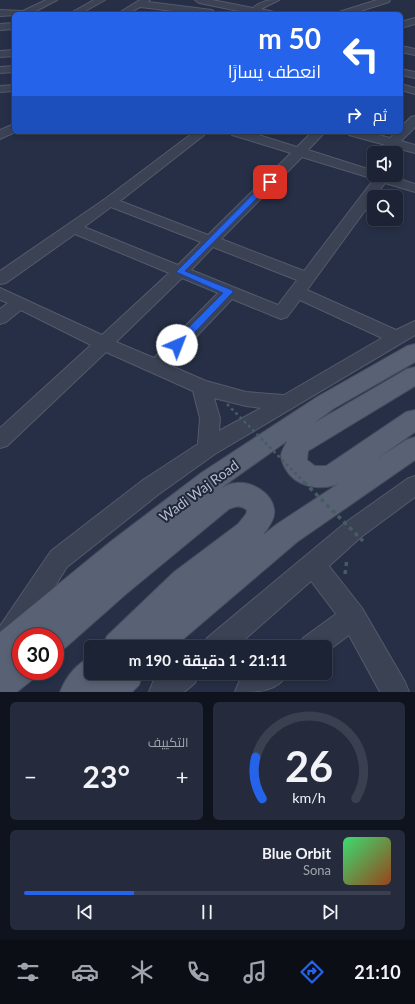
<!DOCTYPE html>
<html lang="ar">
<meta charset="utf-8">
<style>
:root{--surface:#1c2334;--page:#252b3c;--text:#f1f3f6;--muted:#a0a4ac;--line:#3a404f;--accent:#2563eb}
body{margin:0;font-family:Lato,Cairo,sans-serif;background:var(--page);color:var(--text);direction:rtl;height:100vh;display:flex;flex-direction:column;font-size:15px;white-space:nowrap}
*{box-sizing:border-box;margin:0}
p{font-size:13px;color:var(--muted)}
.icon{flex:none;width:22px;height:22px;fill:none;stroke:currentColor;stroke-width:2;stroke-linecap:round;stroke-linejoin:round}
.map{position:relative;height:692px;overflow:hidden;direction:ltr}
.drawer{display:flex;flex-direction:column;gap:10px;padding:10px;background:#0f131d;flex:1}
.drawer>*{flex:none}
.top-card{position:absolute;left:12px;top:12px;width:391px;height:122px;border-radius:6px;box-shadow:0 2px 6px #0003,0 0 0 1px var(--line);direction:rtl;background:#2563eb;color:#fff;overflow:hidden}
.tools{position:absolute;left:367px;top:146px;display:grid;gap:8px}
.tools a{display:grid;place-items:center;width:36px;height:36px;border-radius:6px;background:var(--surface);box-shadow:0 2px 6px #0003,0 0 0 1px var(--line);font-size:20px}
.speed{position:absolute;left:12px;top:628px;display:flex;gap:8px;font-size:20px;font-weight:700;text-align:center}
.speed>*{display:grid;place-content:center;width:52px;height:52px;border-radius:50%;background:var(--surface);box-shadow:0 2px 6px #0003,0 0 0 1px var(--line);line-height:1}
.speed .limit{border:6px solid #d22;background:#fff;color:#111}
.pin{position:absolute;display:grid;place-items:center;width:34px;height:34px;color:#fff;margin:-17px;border-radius:8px;box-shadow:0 2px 6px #0006}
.me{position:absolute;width:44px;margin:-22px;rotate:44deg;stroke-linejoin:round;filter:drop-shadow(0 0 3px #0008)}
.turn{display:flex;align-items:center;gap:14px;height:84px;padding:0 16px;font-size:18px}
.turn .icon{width:52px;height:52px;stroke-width:2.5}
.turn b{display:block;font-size:28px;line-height:34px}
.then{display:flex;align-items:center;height:38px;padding:0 16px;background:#0003;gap:8px;font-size:15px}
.big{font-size:30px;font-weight:700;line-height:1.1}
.drawer .widget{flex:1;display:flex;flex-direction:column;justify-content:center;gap:6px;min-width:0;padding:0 14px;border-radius:6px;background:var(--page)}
.drawer .dial{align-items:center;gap:0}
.dial svg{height:104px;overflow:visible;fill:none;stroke:var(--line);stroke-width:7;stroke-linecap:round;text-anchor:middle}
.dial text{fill:var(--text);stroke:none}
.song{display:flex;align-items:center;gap:12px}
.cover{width:48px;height:48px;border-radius:6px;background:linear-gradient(135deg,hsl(140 70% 55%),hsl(20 70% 35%))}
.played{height:4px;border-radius:2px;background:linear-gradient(90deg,var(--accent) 30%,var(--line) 30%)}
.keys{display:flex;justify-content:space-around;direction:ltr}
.heat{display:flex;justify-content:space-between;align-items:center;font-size:22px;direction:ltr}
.drawer .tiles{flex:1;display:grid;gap:10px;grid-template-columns:1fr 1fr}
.widget:last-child{grid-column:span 2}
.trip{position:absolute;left:84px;top:640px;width:248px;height:40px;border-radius:6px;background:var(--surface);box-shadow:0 2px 6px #0003,0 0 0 1px var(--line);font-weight:700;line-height:40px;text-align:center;direction:rtl}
.menu{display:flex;height:64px;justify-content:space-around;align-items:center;background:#0b0e15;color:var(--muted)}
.menu .icon{width:28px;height:28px}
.menu .selected{color:var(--accent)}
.menu b{font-size:18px;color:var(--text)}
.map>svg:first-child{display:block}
</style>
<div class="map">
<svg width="415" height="692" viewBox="0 0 415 692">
<rect width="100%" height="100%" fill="#262f45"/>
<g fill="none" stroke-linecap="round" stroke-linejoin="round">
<g stroke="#535a6c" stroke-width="2">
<g id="minor">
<polygon points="46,0 57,0 34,12 35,14 0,16 0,10 23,11"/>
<polygon points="94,0 105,0 80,14 69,14"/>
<polygon points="140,0 150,0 148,2 212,10 216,13 199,14 140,7 127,14 117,14"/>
<path d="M195,0h17l41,8c8,-7 15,-8 26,-8l-18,9 13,3 1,2h-21l-55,-11z"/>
<polygon points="377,0 390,0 389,2 351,14 338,14 339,12"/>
<polygon points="415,18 415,24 401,28 401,22"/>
<polygon points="14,23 14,29 0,30 0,24"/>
<polygon points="401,46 415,49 415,55 401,52"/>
<polygon points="14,50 14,56 0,57 0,51"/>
<polygon points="14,66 14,72 0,73 0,67"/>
<polygon points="401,69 415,72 415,78 401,75"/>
<polygon points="401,84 415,88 415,94 401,90"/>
<polygon points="14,85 14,91 0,92 0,86"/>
<polygon points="415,116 415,127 401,141 415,145 415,153 349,135 347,132 367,132 390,138 396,132 401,132 401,127 411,117"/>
<polygon points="14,124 14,132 15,132 0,139 0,130"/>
<path d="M194,132h14l-88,69 88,34 83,-82 -59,-18 -2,-3h19l48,15 15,-15h13l-17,18 66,21v4h13l28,9v8l-30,-9 -78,107 89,40 19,-9v14l-200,119 -56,40 -92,73 -44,70h-2v3l-12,18 -9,4v-36l51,-75 92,-71 55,-36 2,-26 -7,-27 -87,-39 -99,94 -7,2v-20l91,-83 -70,-35 -15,12 -6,2v-15l8,-6 -8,-3v-12l102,47 67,-62 -94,-39 -69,49 -6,1v-13l105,-72zM302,157l72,22 -70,92 -83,-32zM111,207l90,35 -23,23 -94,-38zM213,247l84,33 -19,25 -87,-35zM182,278l36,15 -64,65 -38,-16zM232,299l49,20 6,-2 13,-17 82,38 -98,57 -38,-3 -40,-11 -37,-16zM214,398l32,8 15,2 -42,23 1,-13z"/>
<polygon points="415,476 415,497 361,537 329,566 362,608 405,682 409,692 380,692 349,635 325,653 325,647 299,647 303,638 336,614 311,581 236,647 203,647 207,638 345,523 407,479"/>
<polygon points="164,673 198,673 195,683 184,692 149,692 153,682"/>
<path d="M252,673h36c-10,19 -29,19 -53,19l4,-10z"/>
</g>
</g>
<g stroke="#444b5e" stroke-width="2">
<g id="major">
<path d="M415,344v18l-82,47 -19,14 93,-54 8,-2v19l-107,65 -1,9 8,6h11l80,-54 9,-2v22l-37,26 28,-18 9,-3v23l-118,82 -123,105h-72l5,-11 67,-64 64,-48 8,-10 1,-4c-7,-5 -10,-4 -18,-1l-103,85 -61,54 -10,4v-15h-34v34h15l-3,8 -16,13h-17v-60l110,-90 91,-69 116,-76 90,-51zM287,441c-2,5 -6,10 -6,15 0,4 2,8 4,12 10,19 34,23 53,16l-61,40 -14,11c5,-7 13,-17 11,-26 -2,-16 -22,-28 -38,-26 -5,0 -11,3 -15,5z"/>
<path d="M91,657v16h52l-4,12 -7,7h-72c6,-15 16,-28 31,-35z"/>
</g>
</g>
<polyline stroke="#475c62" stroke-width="3.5" stroke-dasharray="4 4" stroke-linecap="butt" points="345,574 347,559"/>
<use href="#minor" fill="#3b4254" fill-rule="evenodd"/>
<use href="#major" fill="#596174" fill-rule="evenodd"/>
<polyline stroke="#475c62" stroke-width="2.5" stroke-dasharray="3 3" stroke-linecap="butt" points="227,404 305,483"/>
<polyline stroke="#475c62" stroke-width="3.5" stroke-dasharray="4 4" stroke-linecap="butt" points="304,482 363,541"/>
</g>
<polygon fill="#374054" points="272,132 282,132 280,134"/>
<polygon fill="#2563eb" stroke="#184099" points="267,180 273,182 185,271 232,290 233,292 180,348 173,348 172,345 173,343 223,293 176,272"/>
<g text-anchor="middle" stroke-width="4" stroke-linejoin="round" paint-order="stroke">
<g font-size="14" fill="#b8bece" stroke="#1f273a">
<text transform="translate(199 491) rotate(-36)" y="5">Wadi Waj Road</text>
</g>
</g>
</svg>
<div class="tools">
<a><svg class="icon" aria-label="sound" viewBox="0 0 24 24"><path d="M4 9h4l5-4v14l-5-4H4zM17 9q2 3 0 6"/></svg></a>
<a><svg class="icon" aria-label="search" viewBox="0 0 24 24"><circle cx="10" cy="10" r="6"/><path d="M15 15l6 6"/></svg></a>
</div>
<div class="speed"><div class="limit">30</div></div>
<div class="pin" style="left:270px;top:182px;background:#d93025"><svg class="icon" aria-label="arrive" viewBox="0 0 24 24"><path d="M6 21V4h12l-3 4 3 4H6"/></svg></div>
<svg class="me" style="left:177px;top:345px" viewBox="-20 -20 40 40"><circle r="19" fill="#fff"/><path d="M0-13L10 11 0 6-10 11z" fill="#2563eb"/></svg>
<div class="trip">21:11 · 1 دقيقة · 190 m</div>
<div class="top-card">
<div class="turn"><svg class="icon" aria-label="left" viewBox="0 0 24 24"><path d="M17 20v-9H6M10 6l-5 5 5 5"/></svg><div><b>50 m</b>انعطف يسارًا</div></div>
<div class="then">ثم<svg class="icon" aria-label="right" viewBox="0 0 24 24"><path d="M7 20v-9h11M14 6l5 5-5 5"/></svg></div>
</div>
</div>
<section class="drawer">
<div class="tiles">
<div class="widget dial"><svg viewBox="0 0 100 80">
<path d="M14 69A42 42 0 1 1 86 69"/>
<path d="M14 69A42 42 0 0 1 9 37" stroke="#2563eb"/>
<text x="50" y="56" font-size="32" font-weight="700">26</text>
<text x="50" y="72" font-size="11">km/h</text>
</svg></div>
<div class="widget"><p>التكييف</p>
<div class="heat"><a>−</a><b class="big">23°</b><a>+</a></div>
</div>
<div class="widget">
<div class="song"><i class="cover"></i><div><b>Blue Orbit</b><p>Sona</p></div></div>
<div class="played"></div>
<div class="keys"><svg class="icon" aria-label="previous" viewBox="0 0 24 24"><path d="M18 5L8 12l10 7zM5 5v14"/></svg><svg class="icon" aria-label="pause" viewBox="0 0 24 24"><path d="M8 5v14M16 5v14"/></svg><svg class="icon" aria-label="next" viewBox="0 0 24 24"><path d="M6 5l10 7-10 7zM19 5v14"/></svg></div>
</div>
</div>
</section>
<nav class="menu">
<b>21:10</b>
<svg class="icon selected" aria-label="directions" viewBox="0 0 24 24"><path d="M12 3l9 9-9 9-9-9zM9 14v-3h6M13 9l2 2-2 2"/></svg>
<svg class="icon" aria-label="music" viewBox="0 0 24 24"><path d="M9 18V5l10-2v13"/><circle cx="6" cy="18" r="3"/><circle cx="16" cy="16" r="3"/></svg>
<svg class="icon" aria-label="phone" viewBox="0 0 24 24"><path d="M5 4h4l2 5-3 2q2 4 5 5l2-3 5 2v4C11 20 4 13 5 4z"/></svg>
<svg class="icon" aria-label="climate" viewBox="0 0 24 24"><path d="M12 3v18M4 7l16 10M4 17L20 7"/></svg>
<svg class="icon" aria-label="car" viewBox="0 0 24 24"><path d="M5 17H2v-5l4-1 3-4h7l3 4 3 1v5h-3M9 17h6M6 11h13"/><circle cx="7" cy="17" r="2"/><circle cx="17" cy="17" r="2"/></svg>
<svg class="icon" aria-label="filters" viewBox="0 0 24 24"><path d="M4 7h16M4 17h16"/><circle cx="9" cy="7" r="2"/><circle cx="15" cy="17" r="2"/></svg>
</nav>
